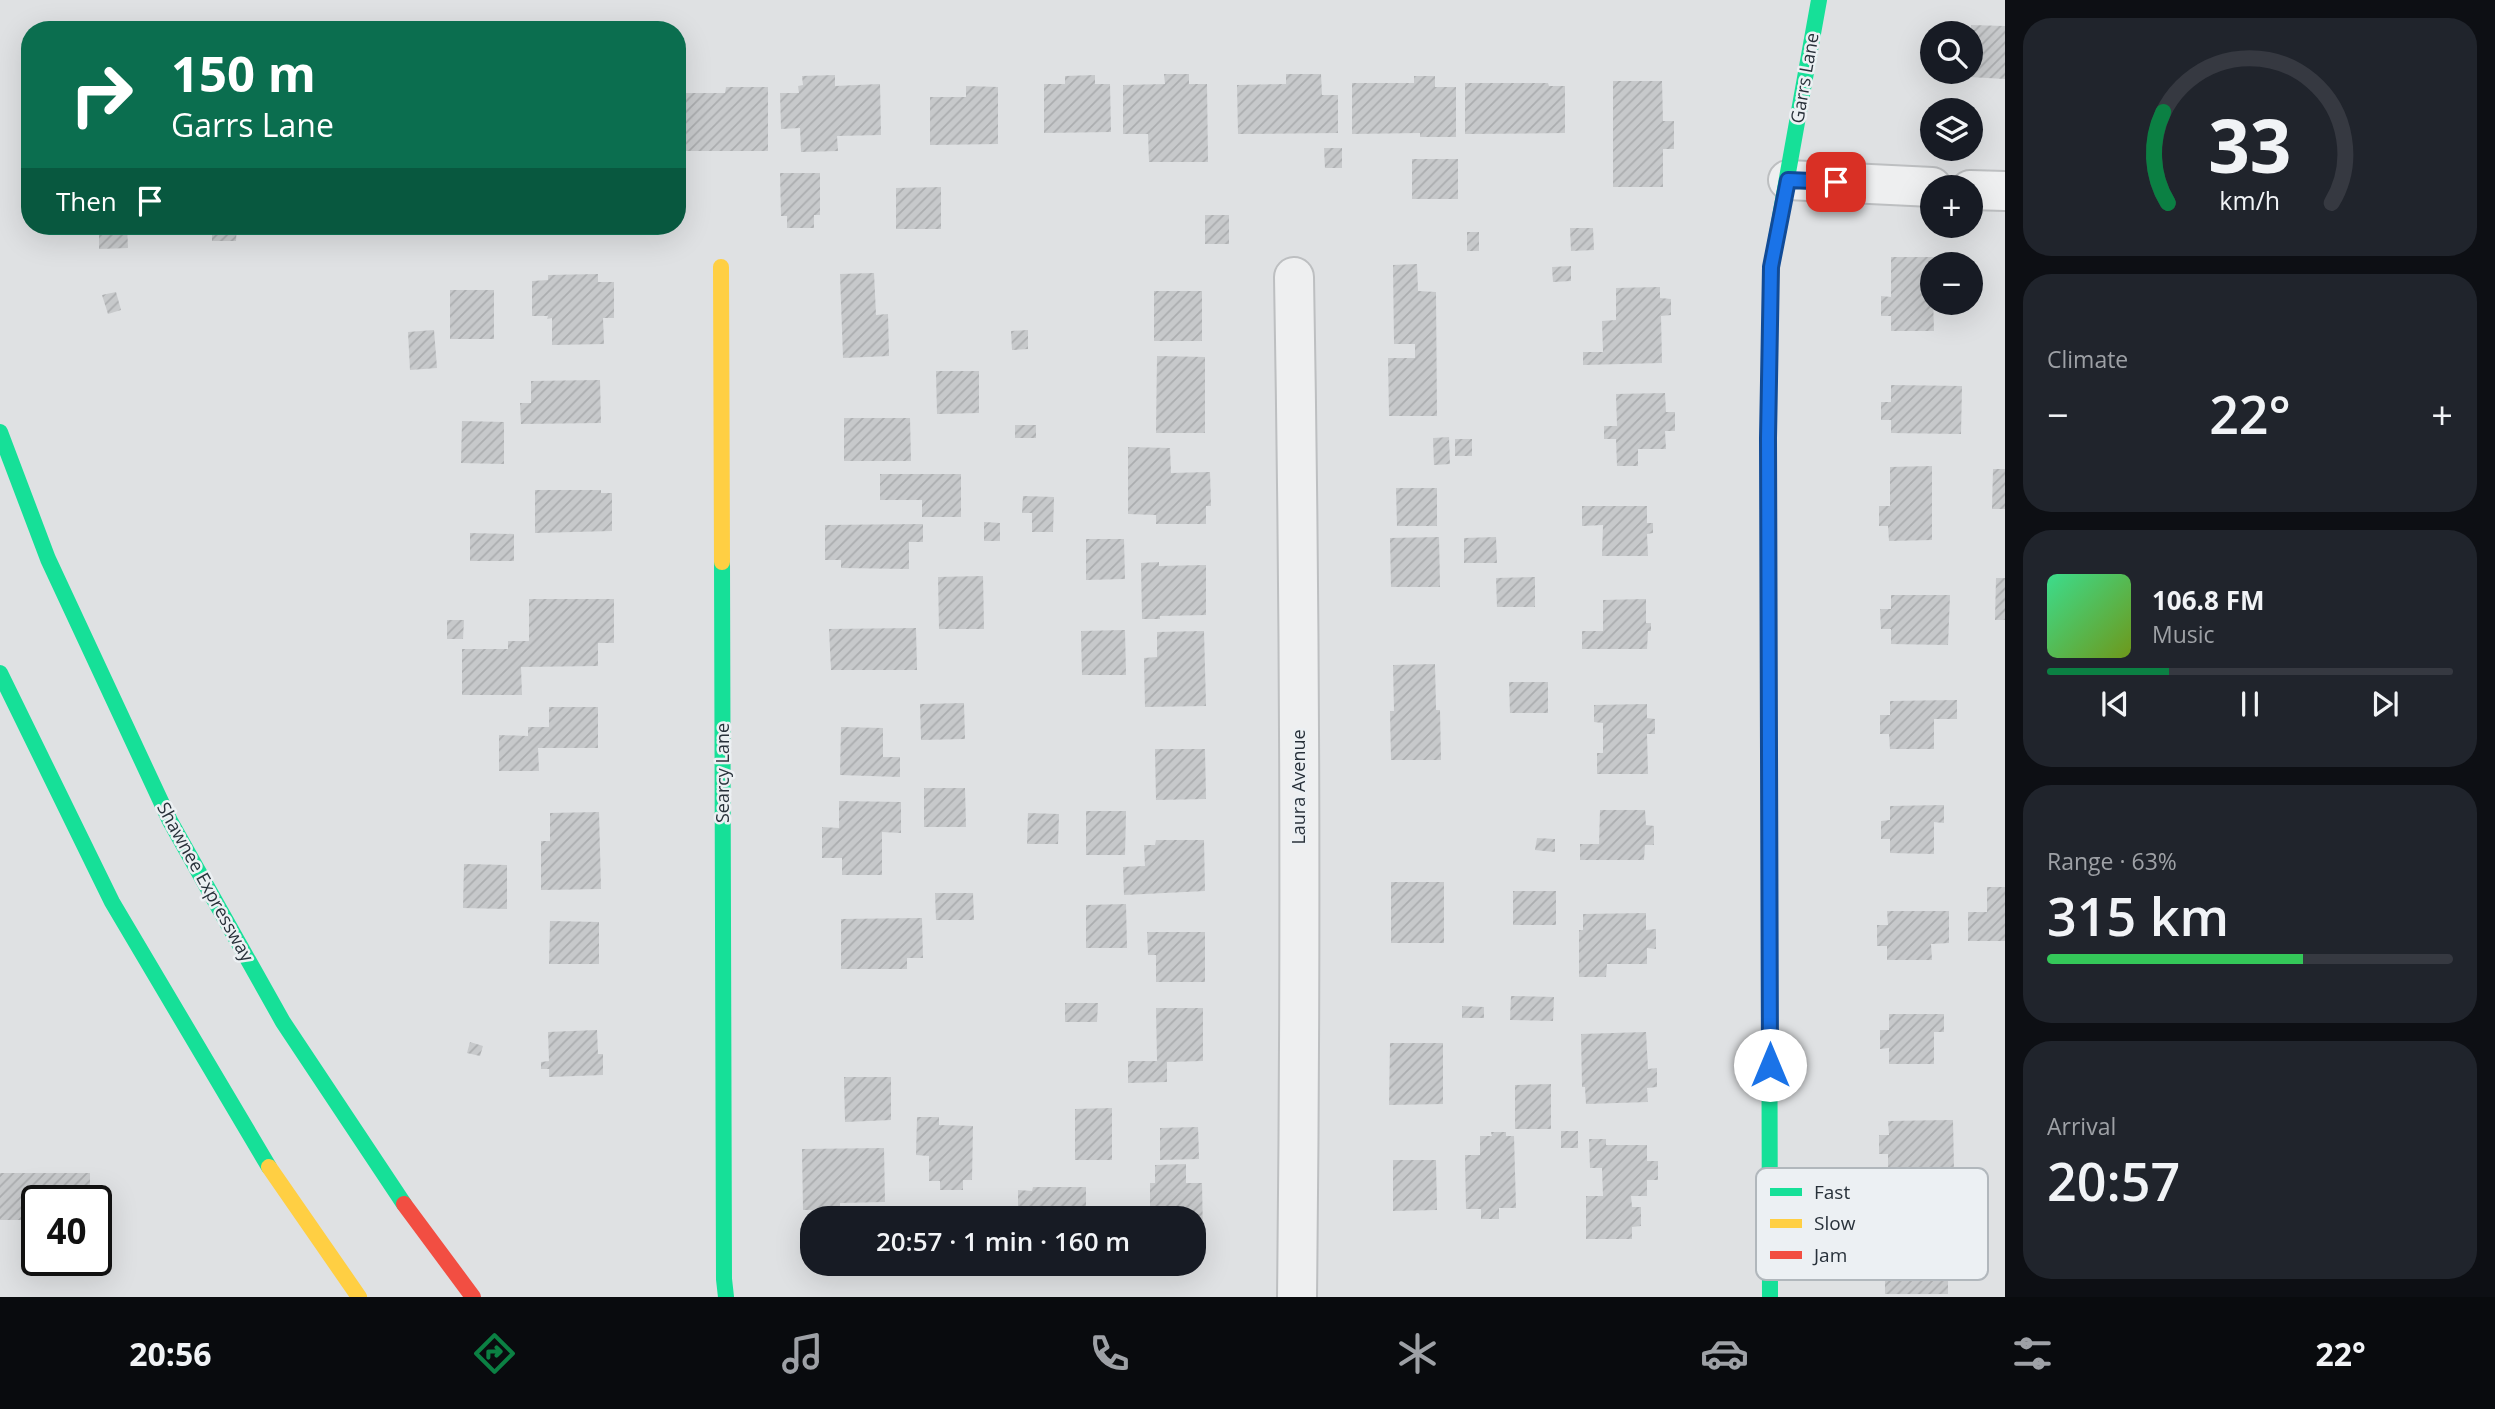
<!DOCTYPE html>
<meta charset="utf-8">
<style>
:root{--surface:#171b24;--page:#20242c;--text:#f1f3f6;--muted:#9ea1a6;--line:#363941;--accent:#0b8043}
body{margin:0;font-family:"Open Sans",sans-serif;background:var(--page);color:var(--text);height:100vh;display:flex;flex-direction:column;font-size:26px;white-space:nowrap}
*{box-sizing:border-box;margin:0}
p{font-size:23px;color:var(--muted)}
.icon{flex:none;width:38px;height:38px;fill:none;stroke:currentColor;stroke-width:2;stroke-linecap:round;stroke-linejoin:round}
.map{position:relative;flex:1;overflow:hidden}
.details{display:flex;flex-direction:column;gap:18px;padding:18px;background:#0d0f14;width:490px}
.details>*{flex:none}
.hud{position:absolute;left:21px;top:21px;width:665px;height:214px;border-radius:28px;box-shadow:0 7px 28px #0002;background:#0b6e4f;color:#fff;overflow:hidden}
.buttons{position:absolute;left:1920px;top:21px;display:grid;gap:14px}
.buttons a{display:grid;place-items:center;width:63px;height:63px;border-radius:50%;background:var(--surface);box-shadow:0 7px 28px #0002;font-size:35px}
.speed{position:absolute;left:21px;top:1185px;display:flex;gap:14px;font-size:35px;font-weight:700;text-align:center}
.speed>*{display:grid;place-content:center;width:91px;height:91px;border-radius:50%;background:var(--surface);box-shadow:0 7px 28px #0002;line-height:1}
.speed .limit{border:4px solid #111;border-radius:10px;background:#fff;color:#111}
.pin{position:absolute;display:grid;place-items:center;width:60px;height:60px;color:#fff;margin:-30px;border-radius:14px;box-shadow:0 4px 10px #0006}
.me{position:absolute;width:77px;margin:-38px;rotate:0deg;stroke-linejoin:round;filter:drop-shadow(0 0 5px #0008)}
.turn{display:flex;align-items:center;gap:24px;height:147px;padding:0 35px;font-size:32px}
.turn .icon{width:91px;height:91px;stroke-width:2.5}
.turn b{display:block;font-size:49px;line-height:60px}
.then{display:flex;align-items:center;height:66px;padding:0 35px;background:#0003;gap:14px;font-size:26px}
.big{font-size:52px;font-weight:600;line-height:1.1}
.details .card{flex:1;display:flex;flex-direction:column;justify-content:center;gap:10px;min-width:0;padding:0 24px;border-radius:28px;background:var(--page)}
.details .dial{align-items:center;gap:0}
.dial svg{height:182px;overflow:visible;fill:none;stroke:var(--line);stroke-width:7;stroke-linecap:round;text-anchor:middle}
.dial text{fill:var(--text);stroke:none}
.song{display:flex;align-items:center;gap:21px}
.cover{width:84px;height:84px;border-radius:10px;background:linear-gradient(135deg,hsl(150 70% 55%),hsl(80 70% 35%))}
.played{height:7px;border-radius:4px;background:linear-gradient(90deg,var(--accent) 30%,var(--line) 30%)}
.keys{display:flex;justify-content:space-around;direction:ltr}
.heat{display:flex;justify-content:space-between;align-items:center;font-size:38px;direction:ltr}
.charge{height:10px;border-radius:5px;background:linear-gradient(90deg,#34c759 63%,var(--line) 0)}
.trip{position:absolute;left:800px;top:1206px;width:406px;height:70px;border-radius:28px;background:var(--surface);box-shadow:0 7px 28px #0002;font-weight:600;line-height:70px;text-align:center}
.dock{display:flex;height:112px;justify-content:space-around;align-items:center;background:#090b0e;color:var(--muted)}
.dock .icon{width:49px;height:49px}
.dock .on{color:var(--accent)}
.dock b{font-size:32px;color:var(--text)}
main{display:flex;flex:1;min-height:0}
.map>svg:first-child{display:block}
</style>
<main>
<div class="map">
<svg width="2005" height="1297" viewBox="0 0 2005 1297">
<defs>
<pattern id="building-hatch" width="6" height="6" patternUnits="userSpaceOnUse" patternTransform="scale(1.75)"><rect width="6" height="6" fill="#c7c9cb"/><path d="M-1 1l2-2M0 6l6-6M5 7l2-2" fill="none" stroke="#abadaf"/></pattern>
</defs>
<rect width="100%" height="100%" fill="#dfe1e3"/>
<g fill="url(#building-hatch)">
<polygon points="1971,25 2005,26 2005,79 1969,77"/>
<polygon points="1164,74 1189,74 1189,84 1207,84 1208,162 1149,162 1148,134 1123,134 1123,85 1165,84"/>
<polygon points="1286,74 1321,74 1322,95 1338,95 1338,133 1238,134 1237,85 1286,84"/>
<polygon points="835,75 835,86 880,84 881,135 837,136 838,151 801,152 800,128 781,129 780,93 799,93 798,86 803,85 802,76"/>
<polygon points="1095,75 1095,84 1110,84 1111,132 1044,133 1044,84 1065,84 1065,76"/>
<polygon points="1414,76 1435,76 1435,87 1456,87 1456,137 1420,137 1420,133 1352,134 1352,83 1414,83"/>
<polygon points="1613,81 1662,81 1663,121 1674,121 1674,149 1663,149 1663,187 1613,187"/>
<polygon points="1465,83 1548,83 1549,86 1565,86 1565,133 1465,134"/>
<polygon points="966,86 998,87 998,144 930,145 930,97 966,97"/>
<polygon points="726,87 768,87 768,151 677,151 678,93 725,93"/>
<polygon points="1324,148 1342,148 1342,168 1325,168"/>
<rect x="1412" y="159" width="46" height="40"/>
<polygon points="780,173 820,173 820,215 814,215 814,228 787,228 787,216 781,216"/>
<polygon points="941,187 941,229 896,229 896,188"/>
<rect x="1205" y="215" width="24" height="29"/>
<polygon points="99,226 127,226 128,248 99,249"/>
<polygon points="212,226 237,226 236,241 212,241"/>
<polygon points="1570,228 1593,228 1594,250 1571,251"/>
<rect x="1467" y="232" width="12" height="19"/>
<polygon points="1891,257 1935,257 1935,264 1932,264 1934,331 1891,331 1891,316 1881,316 1881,296 1891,297"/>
<polygon points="1417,264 1418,291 1436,292 1437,416 1389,416 1388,358 1415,358 1415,344 1394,344 1393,265"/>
<polygon points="1571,266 1571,281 1553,282 1552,267"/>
<polygon points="874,273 876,315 888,314 889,356 843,358 840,274"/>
<polygon points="598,274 598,282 614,282 614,318 603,318 604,344 552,345 552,318 547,319 548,316 532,316 532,281 548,280 548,275"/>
<polygon points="1660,287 1660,298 1671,299 1671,315 1661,316 1662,363 1583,365 1583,352 1603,352 1602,321 1616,320 1616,288"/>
<rect x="450" y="290" width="44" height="49"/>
<rect x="1154" y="291" width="48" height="50"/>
<polygon points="116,292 121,310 108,314 102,295"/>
<polygon points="434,330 437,368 410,370 408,332"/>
<polygon points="1028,330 1028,349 1012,350 1011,331"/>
<polygon points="1157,356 1205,357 1205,433 1156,433"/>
<polygon points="936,371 979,371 979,413 937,414"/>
<polygon points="600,380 601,423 521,424 520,403 531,403 531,381"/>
<polygon points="1891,385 1962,386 1961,434 1891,433 1891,420 1881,420 1881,402 1891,402"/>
<polygon points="1665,393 1666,412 1675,412 1675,431 1665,431 1666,449 1638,449 1638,466 1617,466 1616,439 1604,439 1604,426 1617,426 1616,394"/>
<polygon points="844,418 910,418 911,461 844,461"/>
<polygon points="462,421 504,422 504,464 461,463"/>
<rect x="1015" y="425" width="21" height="13"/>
<polygon points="1449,437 1450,464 1434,465 1433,438"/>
<rect x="1455" y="439" width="17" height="17"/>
<polygon points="1128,447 1170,448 1171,473 1210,472 1211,506 1206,506 1206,524 1156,524 1156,515 1128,514"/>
<polygon points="1932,466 1932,540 1889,541 1888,526 1879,526 1879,506 1890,506 1890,467"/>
<polygon points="1993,469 2005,469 2005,509 1992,509"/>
<polygon points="880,474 961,474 961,517 922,517 922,500 880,500"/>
<polygon points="1396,488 1437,488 1437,526 1397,526"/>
<polygon points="535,490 601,490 601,493 612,493 612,531 535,533"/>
<polygon points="1023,496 1054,497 1053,532 1032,532 1032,513 1022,513"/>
<polygon points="1582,506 1647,506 1647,523 1653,523 1653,533 1647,534 1648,556 1602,556 1603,525 1582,526"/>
<polygon points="984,522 1000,523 1000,541 984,541"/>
<polygon points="923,524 923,542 909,542 909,569 841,568 841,560 825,560 825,525"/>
<polygon points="470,533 514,534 514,561 470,561"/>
<polygon points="1439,537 1440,587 1391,587 1390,538"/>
<polygon points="1496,537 1497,563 1464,563 1464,538"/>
<polygon points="1086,539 1124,539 1125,579 1086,580"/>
<polygon points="1159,562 1159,566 1206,565 1206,615 1160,616 1160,619 1142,619 1141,563"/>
<polygon points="983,576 984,629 939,629 938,577"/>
<polygon points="1535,577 1535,607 1497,607 1496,578"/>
<polygon points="1996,578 2005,578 2005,620 1995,620"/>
<polygon points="1891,595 1950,595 1948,645 1891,644 1891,629 1881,629 1880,609 1891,609"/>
<polygon points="529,599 614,599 614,643 598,643 598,666 521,667 522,695 462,695 462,649 508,649 508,641 529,641"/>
<polygon points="1646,599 1646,623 1651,623 1651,631 1648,631 1647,649 1582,649 1582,631 1603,631 1603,600"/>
<polygon points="447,620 464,620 463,639 447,639"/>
<polygon points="916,628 917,670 831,670 829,629"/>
<polygon points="1125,630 1126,675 1082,675 1081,631"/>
<polygon points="1204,631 1206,706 1145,707 1144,658 1157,657 1157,632"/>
<polygon points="1435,664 1436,710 1440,710 1441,760 1391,760 1390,711 1394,711 1393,665"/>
<polygon points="1509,682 1548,682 1548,713 1510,713"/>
<polygon points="1957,700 1957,719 1934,719 1934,749 1890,749 1889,734 1880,734 1880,715 1890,715 1890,701"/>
<polygon points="964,703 965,739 921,740 920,704"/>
<polygon points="1647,704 1647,718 1655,719 1655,734 1647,734 1648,774 1597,774 1597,753 1603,753 1603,723 1594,722 1594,705"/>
<polygon points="549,707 598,707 598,748 538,748 539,771 499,771 499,735 528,736 528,727 549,727"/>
<polygon points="841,727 883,728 883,757 900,757 900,777 840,775"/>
<polygon points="1155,749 1205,749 1206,799 1156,800"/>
<polygon points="924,788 965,788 966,827 924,827"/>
<polygon points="839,801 901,802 901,833 882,832 882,875 842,875 842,858 822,858 822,827 839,828"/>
<polygon points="1944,805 1944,823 1934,822 1934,854 1890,853 1890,839 1881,839 1881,821 1890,820 1890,806"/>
<polygon points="1600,810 1645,810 1646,825 1654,826 1654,845 1645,845 1644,860 1580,860 1580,844 1599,844"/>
<polygon points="1086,811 1126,811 1125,855 1086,855"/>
<polygon points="599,812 601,889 541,890 541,841 550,841 550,813"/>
<polygon points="1028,813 1059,814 1058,844 1027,844"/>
<polygon points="1537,838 1555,839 1555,852 1535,850"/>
<polygon points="1156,840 1204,840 1205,891 1124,895 1123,867 1145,866 1144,845 1155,845"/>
<polygon points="464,864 507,865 507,909 463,908"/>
<rect x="1391" y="882" width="53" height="61"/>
<polygon points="1987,887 2005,887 2005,941 1968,941 1968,912 1987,912"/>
<rect x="1513" y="891" width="43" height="34"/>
<polygon points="935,893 973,893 974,920 936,920"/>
<polygon points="1126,904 1127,948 1086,948 1086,905"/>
<polygon points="1887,911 1949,911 1949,943 1931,944 1932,960 1887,960 1887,946 1877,946 1877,925 1888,925"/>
<polygon points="1646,913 1646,930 1656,929 1656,949 1647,948 1647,964 1607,964 1606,977 1579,977 1579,930 1583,930 1583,914"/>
<polygon points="922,918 923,958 907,958 907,969 841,969 841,919"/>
<polygon points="550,921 599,922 599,964 549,964"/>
<polygon points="1147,932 1205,932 1205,982 1156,982 1156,955 1148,955"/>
<polygon points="1511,996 1554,997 1553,1021 1510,1020"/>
<polygon points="1065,1003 1098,1003 1097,1022 1065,1022"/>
<polygon points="1462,1006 1484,1007 1484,1018 1462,1018"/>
<polygon points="1156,1008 1203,1008 1203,1061 1167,1062 1167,1082 1128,1083 1128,1061 1157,1061"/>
<polygon points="1889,1014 1944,1014 1944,1032 1934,1032 1934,1064 1889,1064 1889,1048 1880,1049 1880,1030 1889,1030"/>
<polygon points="597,1030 598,1054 603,1054 603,1075 549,1077 549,1069 541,1069 541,1062 549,1061 548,1032"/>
<polygon points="1646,1032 1648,1069 1657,1068 1657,1087 1647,1088 1648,1102 1586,1104 1585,1087 1582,1087 1581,1034"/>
<polygon points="470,1042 483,1046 480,1056 467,1053"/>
<polygon points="1390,1043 1443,1043 1443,1104 1389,1105"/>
<polygon points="844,1077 891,1077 891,1120 845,1122"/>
<polygon points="1551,1084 1551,1129 1515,1129 1515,1085"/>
<polygon points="1112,1108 1112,1160 1075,1160 1075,1109"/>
<polygon points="917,1117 939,1117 939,1125 973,1126 972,1180 963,1180 963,1190 940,1190 940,1181 929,1181 929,1156 916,1155"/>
<polygon points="1953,1120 1954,1169 1888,1169 1888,1154 1879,1154 1879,1135 1889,1135 1888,1121"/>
<polygon points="1198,1127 1199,1159 1160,1160 1160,1128"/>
<rect x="1561" y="1131" width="17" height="17"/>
<polygon points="1491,1132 1506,1132 1506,1136 1514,1136 1516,1208 1499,1208 1499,1219 1481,1219 1481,1209 1466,1209 1465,1155 1480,1155 1480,1136 1492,1136"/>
<polygon points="1589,1139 1606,1139 1606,1145 1647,1145 1647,1161 1658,1161 1658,1180 1647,1180 1647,1196 1631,1196 1632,1207 1641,1207 1641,1226 1632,1227 1632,1239 1586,1239 1586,1196 1603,1196 1602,1168 1590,1168"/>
<polygon points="884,1148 885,1202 840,1203 840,1210 803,1210 802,1149"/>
<polygon points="1393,1160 1436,1160 1437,1210 1393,1211"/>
<polygon points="1186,1164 1186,1183 1202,1183 1203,1235 1194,1235 1194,1218 1150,1218 1150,1183 1155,1183 1155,1165"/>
<polygon points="0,1173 90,1173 90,1200 37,1200 37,1220 0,1220"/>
<polygon points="1033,1187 1086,1187 1086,1218 1018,1218 1018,1190 1032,1191"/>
<polygon points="1885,1225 1958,1226 1958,1275 1948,1275 1948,1294 1885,1294 1885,1261 1876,1261 1876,1240 1886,1240"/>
</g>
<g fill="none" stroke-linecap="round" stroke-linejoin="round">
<g stroke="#bdbfc1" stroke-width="42">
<g id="street">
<polyline points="1788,180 1932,187"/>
<polyline points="1970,190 2005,191"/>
<path d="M1294,277c6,340 7,680 3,1020"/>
</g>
</g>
<use href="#street" stroke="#eeeff0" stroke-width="38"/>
<g stroke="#16e098" stroke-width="16">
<polyline points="0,432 48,559 170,821 283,1022 404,1204"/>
<polyline points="1768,432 1771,267 1819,0"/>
<polyline points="722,562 724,1279 726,1297"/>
<polyline points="0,673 112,902 269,1167"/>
<polyline points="1769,858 1770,1297"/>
</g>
<g stroke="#ffcf43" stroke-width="16">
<polyline points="721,267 722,562"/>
<polyline points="1768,432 1769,858"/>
<polyline points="269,1167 359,1297"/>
</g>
<polyline stroke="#f24e42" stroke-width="16" points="404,1204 473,1297"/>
</g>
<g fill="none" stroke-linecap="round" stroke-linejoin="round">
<g stroke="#114b97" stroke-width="18">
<polyline id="route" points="1770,1065 1768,438 1771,267 1788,180 1836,182"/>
</g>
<use href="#route" stroke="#1a73e8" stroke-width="12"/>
</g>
<g text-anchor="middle" stroke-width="5" stroke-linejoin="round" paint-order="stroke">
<g font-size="18" fill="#28313a" stroke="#ecf0f3">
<text transform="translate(1805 78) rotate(-80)" y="6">Garrs Lane</text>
<text transform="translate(723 773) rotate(-90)" y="6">Searcy Lane</text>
<text transform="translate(1299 787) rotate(-90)" y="6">Laura Avenue</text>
<text transform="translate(205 882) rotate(61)" y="6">Shawnee Expressway</text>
</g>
</g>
<rect x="1756" y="1168" width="232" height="112" rx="10" fill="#ecf0f3" stroke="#b1b7bc" stroke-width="2"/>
<rect x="1770" y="1188" width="32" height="8" fill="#16e098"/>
<rect x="1770" y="1219" width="32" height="9" fill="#ffcf43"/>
<rect x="1770" y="1251" width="32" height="8" fill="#f24e42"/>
<g font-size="19" fill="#28313a">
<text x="1814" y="1199">Fast</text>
<text x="1814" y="1230">Slow</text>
<text x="1814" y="1262">Jam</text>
</g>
</svg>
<div class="buttons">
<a><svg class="icon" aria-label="search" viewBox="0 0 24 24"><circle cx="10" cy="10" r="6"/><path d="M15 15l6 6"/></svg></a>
<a><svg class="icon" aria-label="layers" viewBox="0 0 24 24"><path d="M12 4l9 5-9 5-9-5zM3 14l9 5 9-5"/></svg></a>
<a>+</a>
<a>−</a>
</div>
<div class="speed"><div class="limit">40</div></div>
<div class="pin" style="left:1836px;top:182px;background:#d93025"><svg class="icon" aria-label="arrive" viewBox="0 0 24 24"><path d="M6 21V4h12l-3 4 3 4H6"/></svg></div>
<svg class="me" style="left:1770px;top:1065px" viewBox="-20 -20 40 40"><circle r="19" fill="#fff"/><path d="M0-13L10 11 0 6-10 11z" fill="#1a73e8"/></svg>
<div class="trip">20:57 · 1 min · 160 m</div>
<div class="hud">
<div class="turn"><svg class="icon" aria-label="right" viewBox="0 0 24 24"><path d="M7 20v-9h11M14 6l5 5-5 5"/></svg><div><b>150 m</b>Garrs Lane</div></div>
<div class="then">Then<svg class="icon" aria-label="arrive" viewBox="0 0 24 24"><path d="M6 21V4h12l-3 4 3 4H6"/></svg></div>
</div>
</div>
<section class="details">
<div class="card dial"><svg viewBox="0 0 100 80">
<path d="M14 69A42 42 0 1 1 86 69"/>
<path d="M14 69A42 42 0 0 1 12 29" stroke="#0b8043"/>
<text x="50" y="56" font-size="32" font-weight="700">33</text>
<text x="50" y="72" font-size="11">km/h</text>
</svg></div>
<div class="card"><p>Climate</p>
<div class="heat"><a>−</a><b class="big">22°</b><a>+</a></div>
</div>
<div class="card">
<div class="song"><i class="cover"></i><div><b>106.8 FM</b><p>Music</p></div></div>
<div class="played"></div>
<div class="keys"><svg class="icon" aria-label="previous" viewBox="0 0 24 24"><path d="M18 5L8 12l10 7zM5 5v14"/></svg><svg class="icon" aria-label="pause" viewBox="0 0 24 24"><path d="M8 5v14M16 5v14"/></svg><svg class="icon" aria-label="next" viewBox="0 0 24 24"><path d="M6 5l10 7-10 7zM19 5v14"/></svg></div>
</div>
<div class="card"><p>Range · 63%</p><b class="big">315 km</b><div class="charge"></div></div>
<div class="card"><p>Arrival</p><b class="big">20:57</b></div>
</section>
</main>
<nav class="dock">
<b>20:56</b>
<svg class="icon on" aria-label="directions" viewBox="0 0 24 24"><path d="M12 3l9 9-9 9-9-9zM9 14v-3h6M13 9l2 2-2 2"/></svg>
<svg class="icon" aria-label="music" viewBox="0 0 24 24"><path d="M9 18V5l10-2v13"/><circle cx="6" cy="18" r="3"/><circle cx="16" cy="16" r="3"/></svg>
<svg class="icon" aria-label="phone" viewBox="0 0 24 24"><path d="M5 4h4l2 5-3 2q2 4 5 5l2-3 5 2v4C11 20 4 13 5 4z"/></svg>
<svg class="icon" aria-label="climate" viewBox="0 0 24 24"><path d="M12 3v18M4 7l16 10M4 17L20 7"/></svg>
<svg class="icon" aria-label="car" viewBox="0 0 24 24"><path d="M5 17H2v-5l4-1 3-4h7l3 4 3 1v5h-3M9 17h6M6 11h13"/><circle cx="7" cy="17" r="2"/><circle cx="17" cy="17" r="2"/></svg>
<svg class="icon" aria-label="filters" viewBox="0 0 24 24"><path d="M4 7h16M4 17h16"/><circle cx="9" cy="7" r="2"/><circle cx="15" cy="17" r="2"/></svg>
<b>22°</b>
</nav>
